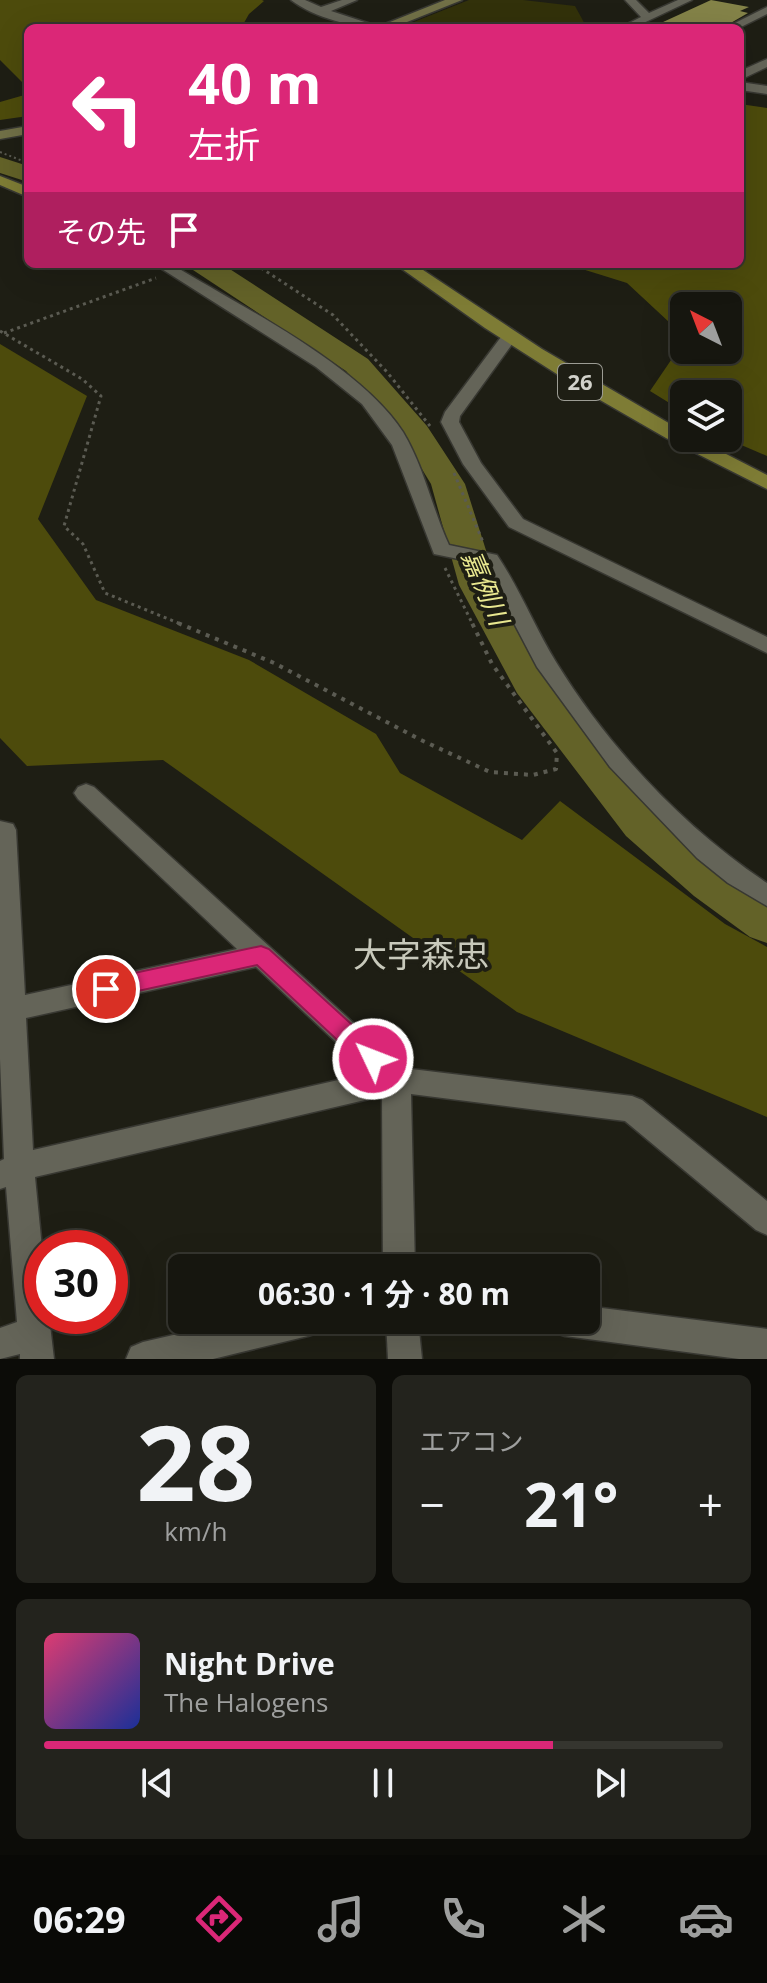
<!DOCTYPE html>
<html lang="ja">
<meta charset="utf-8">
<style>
:root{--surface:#16160f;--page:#23231d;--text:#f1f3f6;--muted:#9e9f9e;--line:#35352f;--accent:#db2777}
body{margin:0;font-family:"Open Sans","Noto Sans JP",sans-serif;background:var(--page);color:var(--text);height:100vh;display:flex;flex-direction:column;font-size:30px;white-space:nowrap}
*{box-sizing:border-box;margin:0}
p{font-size:26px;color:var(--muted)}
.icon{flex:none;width:44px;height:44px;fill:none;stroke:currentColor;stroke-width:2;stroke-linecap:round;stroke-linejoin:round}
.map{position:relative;height:1359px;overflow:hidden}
.side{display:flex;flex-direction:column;gap:16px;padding:16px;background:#0c0c08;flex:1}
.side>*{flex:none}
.top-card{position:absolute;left:24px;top:24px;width:720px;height:244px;border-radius:12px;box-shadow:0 8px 32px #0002,0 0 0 2px var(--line);background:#db2777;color:#fff;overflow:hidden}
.needle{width:52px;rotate:318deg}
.controls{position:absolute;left:670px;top:292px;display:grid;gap:16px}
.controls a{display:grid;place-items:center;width:72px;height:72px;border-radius:12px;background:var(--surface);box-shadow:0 8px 32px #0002,0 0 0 2px var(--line);font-size:40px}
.speed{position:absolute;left:24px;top:1230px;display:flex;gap:16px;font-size:40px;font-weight:700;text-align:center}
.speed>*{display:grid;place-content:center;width:104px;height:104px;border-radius:50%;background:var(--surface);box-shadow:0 8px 32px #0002,0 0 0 2px var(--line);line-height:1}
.speed .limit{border:12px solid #d22;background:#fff;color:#111}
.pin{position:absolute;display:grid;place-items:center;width:68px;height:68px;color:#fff;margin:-34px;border:4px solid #fff;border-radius:50%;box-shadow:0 2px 8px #0007}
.me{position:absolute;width:88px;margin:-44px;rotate:313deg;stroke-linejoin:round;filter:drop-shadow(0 0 6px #0008)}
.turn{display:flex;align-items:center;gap:28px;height:168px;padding:0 32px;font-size:36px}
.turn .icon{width:104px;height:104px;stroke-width:2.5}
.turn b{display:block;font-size:56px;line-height:68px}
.then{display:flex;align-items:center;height:76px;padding:0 32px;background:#0003;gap:16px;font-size:30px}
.big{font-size:60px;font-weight:700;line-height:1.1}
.side .widget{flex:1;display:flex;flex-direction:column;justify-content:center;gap:12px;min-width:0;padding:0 28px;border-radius:12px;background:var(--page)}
.side .dial{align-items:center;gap:0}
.dial b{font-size:104px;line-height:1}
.song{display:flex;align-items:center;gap:24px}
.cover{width:96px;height:96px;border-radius:12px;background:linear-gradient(135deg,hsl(340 70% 55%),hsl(230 70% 35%))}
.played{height:8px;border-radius:4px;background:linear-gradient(90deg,var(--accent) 75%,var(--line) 75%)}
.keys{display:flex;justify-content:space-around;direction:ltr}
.heat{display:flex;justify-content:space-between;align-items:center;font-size:44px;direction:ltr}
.side .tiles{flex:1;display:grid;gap:16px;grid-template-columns:1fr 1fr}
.widget:last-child{grid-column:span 2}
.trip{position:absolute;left:168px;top:1254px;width:432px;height:80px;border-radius:12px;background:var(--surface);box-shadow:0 8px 32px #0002,0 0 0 2px var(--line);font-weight:700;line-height:80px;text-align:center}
.tab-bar{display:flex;height:128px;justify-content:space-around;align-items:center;background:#090906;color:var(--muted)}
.tab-bar .icon{width:56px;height:56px}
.tab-bar .active{color:var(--accent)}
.tab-bar b{font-size:36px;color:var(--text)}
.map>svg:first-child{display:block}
</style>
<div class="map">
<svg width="767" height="1359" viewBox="0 0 767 1359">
<rect width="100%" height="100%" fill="#1e1e14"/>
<polygon fill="#32310a" points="469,0 523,0 575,6 587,28 399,28"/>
<g fill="#4d4b0c">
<polygon points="0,0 262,0 264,1 249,14 241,28 28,28 28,88 0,60"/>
<polygon points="28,94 28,116 0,120 0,102"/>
<polygon points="740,104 767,108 767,456 725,438 728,438 728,394 684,394 684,412 650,391 684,341 684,350 728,350 728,306 684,306 684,336 627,283 566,264 740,264"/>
<polygon points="0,344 87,396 38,519 96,600 249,660 376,734 400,773 522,840 560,801 725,924 767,947 767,1117 517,1012 163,760 27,766 0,738"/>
</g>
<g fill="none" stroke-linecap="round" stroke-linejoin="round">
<g fill="#636228" fill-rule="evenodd">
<polygon points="0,157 28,166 28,182 0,173"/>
<polygon points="189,264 222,264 368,359 427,426 465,484 497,585 547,676 658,812 726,870 767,899 767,943 750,937 694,896 626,836 517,693 459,585 431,484 403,438 346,371 193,270"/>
</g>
</g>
<polygon fill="#848348" points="711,0 749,7 740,11 748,13 722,28 650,28"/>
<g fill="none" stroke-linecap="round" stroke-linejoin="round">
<g stroke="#383832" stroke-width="3">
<g id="minor">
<path d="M291,0h14l16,7 21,-7h15l-26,11 52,17c-28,0 -69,-10 -92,-28z"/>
<polygon points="625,0 636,0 649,13 678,0 692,0 633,28 619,28 641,17"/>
<polygon points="767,7 767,14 739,28 725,28"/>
<polygon points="767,59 767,67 740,80 740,71"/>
<polygon points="740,82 767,86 767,94 740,90"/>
<path d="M154,264h17c69,42 189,101 232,168 21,35 29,76 46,113l48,10c23,34 38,73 59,107 53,86 128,166 211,221v23l-39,-23 -31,-25 -87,-91 -73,-100 -54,-103 -49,-10 -42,-109 -30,-41 -46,-37z"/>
<polygon points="510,331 518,336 460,416 459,422 481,463 523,519 767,637 767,653 509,527 463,464 441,422 445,412 504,333"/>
<path d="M86,784l8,3 309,281 229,28 10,4 125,101v34l-11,-5 -131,-109 -214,-27 4,174h-32l-1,-172 -347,81 7,71v68h7l5,43h-34v-5l-20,5v-31l17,-6 -11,-135 -6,2v-28l4,-2 -4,-100v-238l13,3 3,6 9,165 212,-46 -159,-150 -4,-6 4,-6zM256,967l113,106 -336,77 -7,-132z"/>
<polygon points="586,1306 767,1329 767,1359 739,1359 565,1336 553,1332 549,1320 586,1320"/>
<polygon points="238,1320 324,1320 320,1332 308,1336 213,1359 126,1359 131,1347 143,1342"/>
<polygon points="386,1320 418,1320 422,1359 388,1359"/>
</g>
</g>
<g stroke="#383832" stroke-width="3">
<g id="secondary">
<polygon points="445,0 462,0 392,28 375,28"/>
<polygon points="28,126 28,134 0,139 0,131"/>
</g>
</g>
<g stroke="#383832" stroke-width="3">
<g id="primary">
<polygon points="0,176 28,187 28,197 0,185"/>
<polygon points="395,264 414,264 542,349 684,432 684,438 695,438 767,475 767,489 666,438 574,385 485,328"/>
</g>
</g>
<polyline stroke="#5b5b52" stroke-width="2" stroke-dasharray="2 3" stroke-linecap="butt" points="0,152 28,163"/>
<g stroke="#5b5b52" stroke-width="3" stroke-dasharray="3 4" stroke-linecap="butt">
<polyline points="23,161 28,163"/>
<polyline points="255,264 333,315 387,372 430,426"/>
<polyline points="0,331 82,379 101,396 64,526 83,544 105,593 183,625"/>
<polyline points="4,333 156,278"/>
<polyline points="454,473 483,542"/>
<polyline points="445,568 473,625"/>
</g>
<polyline stroke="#5b5b52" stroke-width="4" stroke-dasharray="4 6" stroke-linecap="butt" points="178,623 274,663 421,740 490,772 533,775 556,769 557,753 492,664 472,623"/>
<use href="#minor" fill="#646458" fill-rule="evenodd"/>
<use href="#secondary" fill="#717047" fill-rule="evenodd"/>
<use href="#primary" fill="#7e7c35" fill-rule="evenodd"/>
</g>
<polygon fill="#db2777" stroke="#8e194d" stroke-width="2" points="261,946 269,949 382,1052 385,1059 382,1066 373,1069 365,1066 257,965 106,998 98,995 95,989 98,982 106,979"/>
<g text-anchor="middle" stroke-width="8" stroke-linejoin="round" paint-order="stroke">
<rect fill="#1e1e14" stroke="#9c9c94" stroke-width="2" x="558" y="364" width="44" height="36" rx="6"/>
<g font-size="22" font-weight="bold" fill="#d2d2cb">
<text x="580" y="390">26</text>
</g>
<g font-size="26" font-style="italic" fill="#e9e890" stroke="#1e1e14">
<text transform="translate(485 588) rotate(67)" y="9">嘉例川</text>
</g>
<g font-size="34" fill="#c8c9bb" stroke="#1e1e14">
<text x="421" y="967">大字森忠</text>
</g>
</g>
</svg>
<div class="controls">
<a><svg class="needle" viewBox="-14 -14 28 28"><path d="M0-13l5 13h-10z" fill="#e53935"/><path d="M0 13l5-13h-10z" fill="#9e9f9e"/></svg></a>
<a><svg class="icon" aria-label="layers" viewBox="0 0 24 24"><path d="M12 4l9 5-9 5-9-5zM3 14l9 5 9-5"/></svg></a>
</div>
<div class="speed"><div class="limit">30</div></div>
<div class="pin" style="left:106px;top:989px;background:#d93025"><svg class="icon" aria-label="arrive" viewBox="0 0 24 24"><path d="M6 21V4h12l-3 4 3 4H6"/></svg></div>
<svg class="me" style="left:373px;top:1059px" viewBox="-20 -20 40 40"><circle r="17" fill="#db2777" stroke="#fff" stroke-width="3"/><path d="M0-11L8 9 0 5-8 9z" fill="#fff"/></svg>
<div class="trip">06:30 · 1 分 · 80 m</div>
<div class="top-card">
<div class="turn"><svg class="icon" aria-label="left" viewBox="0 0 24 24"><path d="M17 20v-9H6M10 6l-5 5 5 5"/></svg><div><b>40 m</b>左折</div></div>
<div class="then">その先<svg class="icon" aria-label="arrive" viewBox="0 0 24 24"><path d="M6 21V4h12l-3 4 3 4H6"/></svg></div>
</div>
</div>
<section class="side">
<div class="tiles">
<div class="widget dial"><b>28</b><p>km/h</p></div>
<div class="widget"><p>エアコン</p>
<div class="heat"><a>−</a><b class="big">21°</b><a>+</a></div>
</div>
<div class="widget">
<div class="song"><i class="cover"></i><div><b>Night Drive</b><p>The Halogens</p></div></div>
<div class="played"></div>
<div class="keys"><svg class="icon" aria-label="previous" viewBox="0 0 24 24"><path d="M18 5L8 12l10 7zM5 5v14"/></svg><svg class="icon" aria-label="pause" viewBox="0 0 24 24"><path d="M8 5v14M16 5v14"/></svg><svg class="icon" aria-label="next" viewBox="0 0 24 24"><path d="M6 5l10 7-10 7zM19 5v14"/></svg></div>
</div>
</div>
</section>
<nav class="tab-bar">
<b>06:29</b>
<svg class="icon active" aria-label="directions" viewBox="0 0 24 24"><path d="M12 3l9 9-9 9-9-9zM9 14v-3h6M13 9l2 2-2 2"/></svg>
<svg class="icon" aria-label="music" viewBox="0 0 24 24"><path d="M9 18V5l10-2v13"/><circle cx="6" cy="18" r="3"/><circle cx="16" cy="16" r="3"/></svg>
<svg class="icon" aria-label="phone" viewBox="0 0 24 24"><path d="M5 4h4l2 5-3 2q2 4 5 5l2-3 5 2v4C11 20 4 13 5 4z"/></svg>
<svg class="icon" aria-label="climate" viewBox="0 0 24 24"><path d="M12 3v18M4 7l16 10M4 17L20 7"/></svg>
<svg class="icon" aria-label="car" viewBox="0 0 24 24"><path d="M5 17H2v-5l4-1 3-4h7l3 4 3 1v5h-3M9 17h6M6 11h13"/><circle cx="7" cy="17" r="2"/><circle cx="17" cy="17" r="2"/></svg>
</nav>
